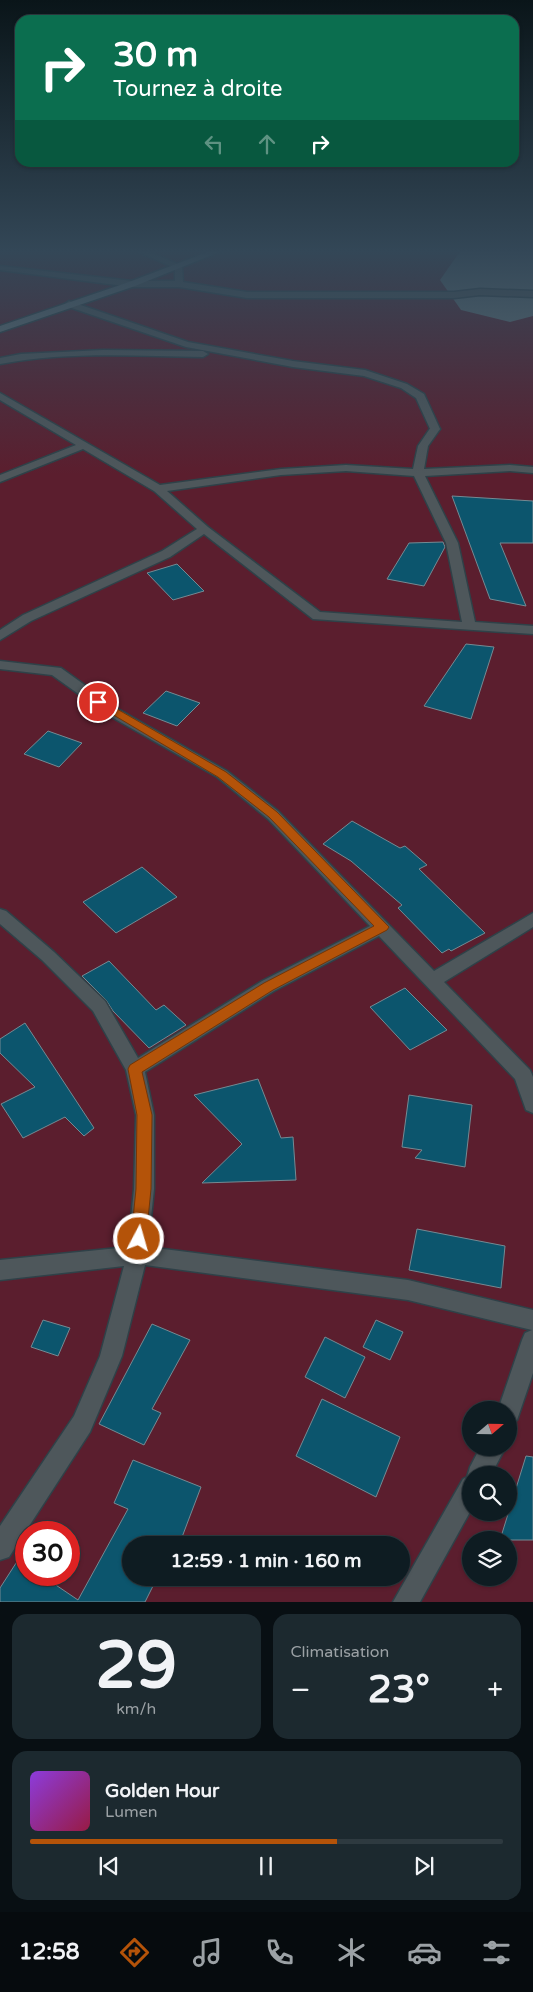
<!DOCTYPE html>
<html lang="fr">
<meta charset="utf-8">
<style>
:root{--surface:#0e1c22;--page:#1c292f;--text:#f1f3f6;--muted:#9ba1a5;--line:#2e3a40;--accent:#b45309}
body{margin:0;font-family:"Varela Round",sans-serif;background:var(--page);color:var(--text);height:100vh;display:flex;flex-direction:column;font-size:19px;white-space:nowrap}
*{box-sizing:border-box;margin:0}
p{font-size:16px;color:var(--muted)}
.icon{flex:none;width:28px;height:28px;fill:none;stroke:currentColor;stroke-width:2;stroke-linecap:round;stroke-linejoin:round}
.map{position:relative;height:1602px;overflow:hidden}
.drawer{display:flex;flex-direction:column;gap:12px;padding:12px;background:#080f13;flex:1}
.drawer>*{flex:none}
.guide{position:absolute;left:15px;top:15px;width:504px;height:152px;border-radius:15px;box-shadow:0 1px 4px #0004,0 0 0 1px var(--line);background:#0b6e4f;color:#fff;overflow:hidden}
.needle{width:32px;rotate:70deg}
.controls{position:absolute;left:462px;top:1401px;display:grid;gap:10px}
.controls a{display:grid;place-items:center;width:55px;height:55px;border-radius:50%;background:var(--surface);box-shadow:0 1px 4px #0004,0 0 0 1px var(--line);font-size:25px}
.speed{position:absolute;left:15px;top:1521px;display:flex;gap:10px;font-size:25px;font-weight:700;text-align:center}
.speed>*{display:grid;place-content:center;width:65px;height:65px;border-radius:50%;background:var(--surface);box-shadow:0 1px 4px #0004,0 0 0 1px var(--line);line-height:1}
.speed .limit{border:8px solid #d22;background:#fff;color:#111}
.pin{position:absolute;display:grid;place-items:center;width:42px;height:42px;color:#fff;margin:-21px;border:2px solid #fff;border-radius:50%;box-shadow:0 1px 5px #0007}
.me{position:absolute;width:55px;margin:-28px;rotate:6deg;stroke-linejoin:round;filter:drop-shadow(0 0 4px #0008)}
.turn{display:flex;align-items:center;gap:18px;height:105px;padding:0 15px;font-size:22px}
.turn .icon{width:65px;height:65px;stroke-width:2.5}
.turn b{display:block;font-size:35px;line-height:42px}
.lanes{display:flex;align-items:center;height:48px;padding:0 15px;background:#0003;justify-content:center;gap:25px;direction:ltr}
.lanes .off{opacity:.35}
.big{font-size:38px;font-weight:800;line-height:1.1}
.drawer .widget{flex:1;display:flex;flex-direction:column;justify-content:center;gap:8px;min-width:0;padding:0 18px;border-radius:15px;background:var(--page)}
.drawer .dial{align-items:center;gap:0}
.dial b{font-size:65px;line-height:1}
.song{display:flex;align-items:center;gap:15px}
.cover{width:60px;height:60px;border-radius:8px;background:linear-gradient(135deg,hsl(270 70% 55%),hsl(340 70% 35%))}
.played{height:5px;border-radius:2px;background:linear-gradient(90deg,var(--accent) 65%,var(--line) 65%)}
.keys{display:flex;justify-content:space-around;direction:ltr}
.heat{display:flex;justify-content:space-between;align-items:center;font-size:28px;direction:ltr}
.drawer .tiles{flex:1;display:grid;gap:12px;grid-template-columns:1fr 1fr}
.widget:last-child{grid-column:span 2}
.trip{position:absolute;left:122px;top:1536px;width:288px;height:50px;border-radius:25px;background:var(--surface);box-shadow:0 1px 4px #0004,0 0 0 1px var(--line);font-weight:800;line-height:50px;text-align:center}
.tab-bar{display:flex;height:80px;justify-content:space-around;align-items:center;background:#060b0e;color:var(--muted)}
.tab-bar .icon{width:35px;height:35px}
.tab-bar .current{color:var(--accent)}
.tab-bar b{font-size:22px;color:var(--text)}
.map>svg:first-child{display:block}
</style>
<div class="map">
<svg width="533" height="1602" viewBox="0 0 533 1602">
<rect width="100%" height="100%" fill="#13262e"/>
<path fill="#5b1e2e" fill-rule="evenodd" d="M0,250h533v1352h-533zM471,1410h38v38h-38zM471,1475h38v37h-38zM26,1532h43v43h-43zM471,1540h38v38h-38zM131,1545h270v33h-270z"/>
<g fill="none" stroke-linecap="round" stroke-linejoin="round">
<polygon fill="#68787e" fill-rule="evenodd" points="461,250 533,250 533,316 510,322 461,310 440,280"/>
</g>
<g fill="#0c556d" stroke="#748a93">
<polygon points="452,496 533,501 533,543 500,543 526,606 490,599"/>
<polygon points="443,542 445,547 424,586 387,579 409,543"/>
<polygon points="177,564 204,591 173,600 147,573"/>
<polygon points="466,644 494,647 471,719 424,706"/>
<polygon points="166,691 200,703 177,726 143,713"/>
<polygon points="48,731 82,743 59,767 24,754"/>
<polygon points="352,821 400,848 405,846 427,865 419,869 485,933 451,951 449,949 442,953 398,908 402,905 351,861 323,844"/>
<polygon points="142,867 177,897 116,933 83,902"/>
<polygon points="109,961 156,1010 164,1005 186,1025 149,1048 113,1011 106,1000 82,976"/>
<polygon points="405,988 447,1030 410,1050 370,1007"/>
<polygon points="25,1023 94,1128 84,1136 65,1117 23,1138 1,1104 35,1087 0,1053 0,1039"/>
<polygon points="258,1079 281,1138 293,1137 296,1180 202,1183 242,1144 194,1095"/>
<polygon points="409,1095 472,1105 465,1167 415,1158 422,1150 402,1147"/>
<polygon points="417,1229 505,1246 501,1288 409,1270"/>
<polygon points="43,1320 70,1328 58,1356 31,1347"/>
<polygon points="376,1320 403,1332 390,1360 363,1347"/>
<polygon points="152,1324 190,1340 152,1409 161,1413 144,1445 99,1424"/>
<polygon points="325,1337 365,1357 345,1398 305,1377"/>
<polygon points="322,1399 400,1437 376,1497 296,1456"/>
<polygon points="526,1456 533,1457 533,1540 500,1540"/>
<polygon points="133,1460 201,1487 179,1545 131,1545 131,1578 157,1578 145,1602 0,1602 0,1588 18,1560 26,1565 26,1575 41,1575 78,1600 128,1509 114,1503"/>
</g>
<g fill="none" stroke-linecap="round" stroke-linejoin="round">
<g stroke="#2f4148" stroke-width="3">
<g id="lane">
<polygon points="175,264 182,266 183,282 247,292 454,292 480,289 533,291 533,297 480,295 454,298 247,298 179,287 132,287 128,284 132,281 175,281"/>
<polygon points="69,301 188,342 293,361 365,370 407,384 424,394 440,429 435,432 431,431 416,398 401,388 364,376 293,367 186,347 66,306 65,304"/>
<path d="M103,350l100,1 5,3 -5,3c-67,-1 -137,-6 -203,7v-6l21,-4z"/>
</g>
</g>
<g stroke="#2f4148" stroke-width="3">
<g id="street">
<polygon points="134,250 145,250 182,266 175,268"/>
<polygon points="0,266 132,281 136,284 132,287 0,270"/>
<path d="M0,393l160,92 121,-16 65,-4 67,4 5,-23 13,-19 4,-1 5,3 -12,17 -4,23 86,-4 23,2v6l-23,-2 -85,5 33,67 17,79 58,4v8l-220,-15 -109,-85 -34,23 -139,64 -31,19v-10l23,-15 139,-64 35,-22 -43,-38 -71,-42 -83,33v-7l76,-30 -76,-45zM346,471l68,5 32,67 16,79 -142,-10 -112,-85 -41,-36 114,-16z"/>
<polygon points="0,661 61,668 118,709 227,771 278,811 434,971 533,913 533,927 444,982 530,1070 533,1077 533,1113 526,1110 515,1079 379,936 274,991 145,1072 154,1115 154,1189 148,1247 408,1280 533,1310 533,1373 517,1420 509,1423 509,1410 498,1410 522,1340 525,1333 532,1330 408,1300 145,1265 122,1356 90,1432 9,1557 0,1560 0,1526 74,1416 100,1356 124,1266 0,1280 0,1260 128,1247 134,1189 136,1115 126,1070 93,1011 42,960 0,924 0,909 6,911 54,952 105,1001 138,1058 262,981 370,926 268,819 217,777 108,715 52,675 0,669"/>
<polygon points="480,1448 505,1448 491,1475 471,1475 471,1510 420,1602 393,1602 463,1479 467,1477 470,1467"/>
</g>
</g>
<g stroke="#2f4148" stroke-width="3">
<polygon id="secondary" points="213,250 224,250 135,286 0,332 0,326 129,282"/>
</g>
<use href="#lane" fill="#4e575b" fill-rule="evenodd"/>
<use href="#street" fill="#4e575b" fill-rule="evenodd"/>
<use href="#secondary" fill="#66747a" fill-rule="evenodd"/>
</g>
<linearGradient id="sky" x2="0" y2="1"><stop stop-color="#0a1519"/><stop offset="0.53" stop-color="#334757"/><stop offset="1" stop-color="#334757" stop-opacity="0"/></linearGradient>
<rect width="533" height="474" fill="url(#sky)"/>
<polygon fill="#b45309" stroke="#753606" points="98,698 226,772 277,812 389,927 387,930 273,990 142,1072 152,1115 151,1189 146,1239 144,1244 139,1246 133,1244 131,1239 136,1189 137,1115 128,1069 130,1065 264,983 374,926 269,817 218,777 95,704 93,702"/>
</svg>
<div class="controls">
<a><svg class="needle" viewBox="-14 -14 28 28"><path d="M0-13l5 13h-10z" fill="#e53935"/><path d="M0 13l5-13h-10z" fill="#9ba1a5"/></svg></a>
<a><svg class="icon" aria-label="search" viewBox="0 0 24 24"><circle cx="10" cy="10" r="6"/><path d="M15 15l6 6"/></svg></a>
<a><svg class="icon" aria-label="layers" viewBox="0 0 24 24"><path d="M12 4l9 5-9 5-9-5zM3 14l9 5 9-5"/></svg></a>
</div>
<div class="speed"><div class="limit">30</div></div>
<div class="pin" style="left:98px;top:702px;background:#d93025"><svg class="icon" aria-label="arrive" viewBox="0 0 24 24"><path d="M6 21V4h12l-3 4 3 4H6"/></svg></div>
<svg class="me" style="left:139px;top:1239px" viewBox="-20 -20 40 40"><circle r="17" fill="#b45309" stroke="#fff" stroke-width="3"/><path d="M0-11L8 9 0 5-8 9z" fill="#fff"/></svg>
<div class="trip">12:59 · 1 min · 160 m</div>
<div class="guide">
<div class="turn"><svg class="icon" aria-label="right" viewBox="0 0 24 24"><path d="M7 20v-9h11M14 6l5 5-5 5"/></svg><div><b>30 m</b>Tournez à droite</div></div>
<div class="lanes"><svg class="icon off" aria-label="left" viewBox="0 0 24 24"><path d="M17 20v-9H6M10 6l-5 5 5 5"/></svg><svg class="icon off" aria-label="ahead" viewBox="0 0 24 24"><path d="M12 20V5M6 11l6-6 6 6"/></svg><svg class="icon" aria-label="right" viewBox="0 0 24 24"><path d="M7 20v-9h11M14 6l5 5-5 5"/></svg></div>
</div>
</div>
<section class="drawer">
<div class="tiles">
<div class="widget dial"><b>29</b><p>km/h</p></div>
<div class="widget"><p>Climatisation</p>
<div class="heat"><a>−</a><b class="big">23°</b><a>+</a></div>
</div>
<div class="widget">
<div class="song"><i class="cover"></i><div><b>Golden Hour</b><p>Lumen</p></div></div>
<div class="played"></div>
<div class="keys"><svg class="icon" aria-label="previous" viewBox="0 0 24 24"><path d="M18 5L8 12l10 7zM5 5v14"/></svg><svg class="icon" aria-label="pause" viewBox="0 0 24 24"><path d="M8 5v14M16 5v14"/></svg><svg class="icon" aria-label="next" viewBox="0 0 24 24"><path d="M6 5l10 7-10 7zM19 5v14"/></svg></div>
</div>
</div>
</section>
<nav class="tab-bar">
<b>12:58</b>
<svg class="icon current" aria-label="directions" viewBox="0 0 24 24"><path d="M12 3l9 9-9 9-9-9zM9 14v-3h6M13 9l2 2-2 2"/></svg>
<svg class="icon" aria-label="music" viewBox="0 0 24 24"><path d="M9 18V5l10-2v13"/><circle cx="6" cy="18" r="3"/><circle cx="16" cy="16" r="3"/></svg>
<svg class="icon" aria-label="phone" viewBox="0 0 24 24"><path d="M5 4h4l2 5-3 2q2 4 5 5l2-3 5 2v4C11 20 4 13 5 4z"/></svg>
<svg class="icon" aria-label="climate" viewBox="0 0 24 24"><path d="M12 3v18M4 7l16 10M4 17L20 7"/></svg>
<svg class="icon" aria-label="car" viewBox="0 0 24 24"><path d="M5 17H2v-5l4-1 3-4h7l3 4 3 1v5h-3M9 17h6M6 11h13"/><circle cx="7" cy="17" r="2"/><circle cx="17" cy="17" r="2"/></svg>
<svg class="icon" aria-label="filters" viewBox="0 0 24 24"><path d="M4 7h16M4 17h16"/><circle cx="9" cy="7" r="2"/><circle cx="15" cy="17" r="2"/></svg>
</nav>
